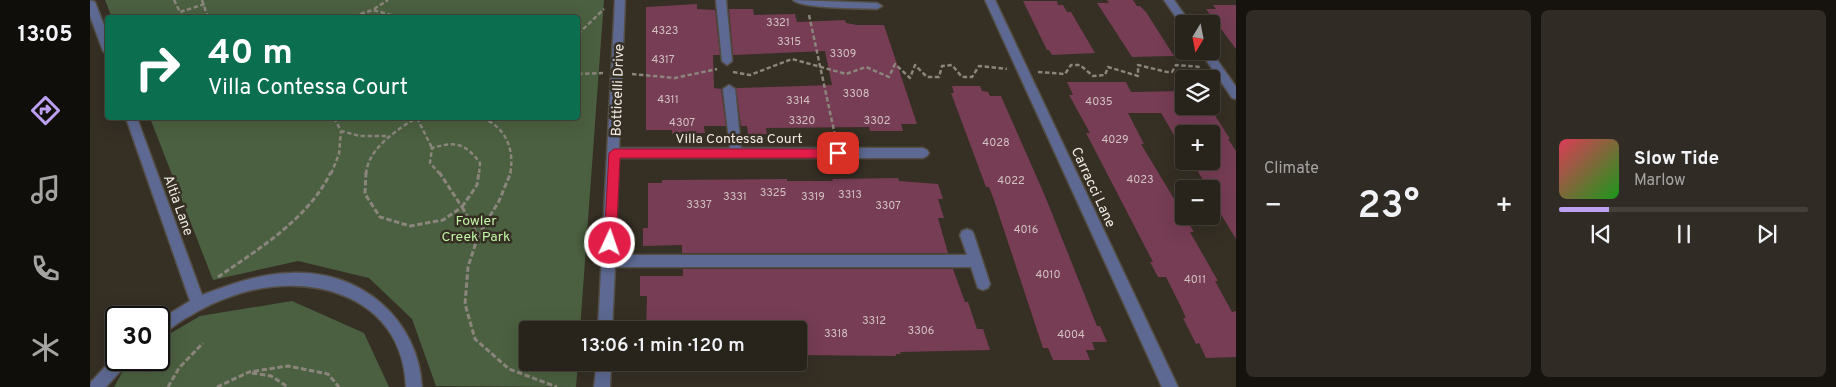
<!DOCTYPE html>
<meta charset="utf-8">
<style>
:root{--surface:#28231b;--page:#302b24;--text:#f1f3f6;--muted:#a5a4a3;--line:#44403a;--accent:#bca0f2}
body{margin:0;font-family:Overpass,sans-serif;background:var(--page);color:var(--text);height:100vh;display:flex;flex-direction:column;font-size:19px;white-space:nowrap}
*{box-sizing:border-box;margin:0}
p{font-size:16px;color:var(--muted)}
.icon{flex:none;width:28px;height:28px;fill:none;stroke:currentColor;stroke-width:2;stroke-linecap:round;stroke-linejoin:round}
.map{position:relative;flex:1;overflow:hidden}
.drawer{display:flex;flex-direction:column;gap:10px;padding:10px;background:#16130f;width:600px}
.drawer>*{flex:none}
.guide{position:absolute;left:15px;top:15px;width:475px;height:105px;border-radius:5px;box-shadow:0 5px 20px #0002,0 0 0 1px var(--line);background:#0b6e4f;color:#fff;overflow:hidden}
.needle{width:32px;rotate:190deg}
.buttons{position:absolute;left:1085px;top:15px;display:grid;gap:10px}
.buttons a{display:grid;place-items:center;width:45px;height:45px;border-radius:5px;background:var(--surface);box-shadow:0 5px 20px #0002,0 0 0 1px var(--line);font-size:25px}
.speed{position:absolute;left:15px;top:306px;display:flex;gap:10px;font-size:25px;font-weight:700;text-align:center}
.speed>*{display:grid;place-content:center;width:65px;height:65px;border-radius:50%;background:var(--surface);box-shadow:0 5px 20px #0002,0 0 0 1px var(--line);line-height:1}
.speed .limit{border:2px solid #111;border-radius:8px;background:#fff;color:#111}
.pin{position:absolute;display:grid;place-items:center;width:42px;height:42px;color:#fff;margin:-21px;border-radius:10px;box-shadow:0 2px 8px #0006}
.me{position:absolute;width:55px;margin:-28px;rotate:3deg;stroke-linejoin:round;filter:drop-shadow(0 0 4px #0008)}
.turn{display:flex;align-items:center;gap:18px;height:105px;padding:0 20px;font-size:22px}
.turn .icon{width:65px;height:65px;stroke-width:2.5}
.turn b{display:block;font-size:35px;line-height:42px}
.big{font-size:38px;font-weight:600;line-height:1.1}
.drawer .card{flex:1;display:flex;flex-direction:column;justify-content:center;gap:8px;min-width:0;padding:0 18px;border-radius:8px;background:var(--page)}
.song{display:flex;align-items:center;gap:15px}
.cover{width:60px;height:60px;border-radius:8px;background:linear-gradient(135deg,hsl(350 70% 55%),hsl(120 70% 35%))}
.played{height:5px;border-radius:2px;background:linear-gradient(90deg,var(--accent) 20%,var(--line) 20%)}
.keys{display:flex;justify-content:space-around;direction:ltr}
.heat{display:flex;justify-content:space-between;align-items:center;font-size:28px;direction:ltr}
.drawer .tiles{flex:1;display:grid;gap:10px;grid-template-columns:repeat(2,1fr)}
.trip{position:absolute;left:429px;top:321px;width:288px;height:50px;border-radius:5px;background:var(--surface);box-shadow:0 5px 20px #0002,0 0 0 1px var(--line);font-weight:600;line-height:50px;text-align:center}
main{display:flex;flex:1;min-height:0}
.tab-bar{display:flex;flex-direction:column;width:90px;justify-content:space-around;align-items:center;background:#100e0b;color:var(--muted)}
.tab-bar .icon{width:35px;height:35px}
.tab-bar .selected{color:var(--accent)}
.tab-bar b{font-size:22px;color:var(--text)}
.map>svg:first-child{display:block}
</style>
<main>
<nav class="tab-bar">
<b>13:05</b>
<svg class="icon selected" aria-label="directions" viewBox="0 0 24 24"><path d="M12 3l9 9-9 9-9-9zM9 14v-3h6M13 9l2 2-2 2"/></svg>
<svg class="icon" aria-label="music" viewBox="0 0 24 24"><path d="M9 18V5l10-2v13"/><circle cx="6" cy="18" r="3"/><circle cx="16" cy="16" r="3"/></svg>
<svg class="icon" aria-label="phone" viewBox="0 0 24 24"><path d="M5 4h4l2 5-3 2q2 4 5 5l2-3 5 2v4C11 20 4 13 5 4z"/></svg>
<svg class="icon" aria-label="climate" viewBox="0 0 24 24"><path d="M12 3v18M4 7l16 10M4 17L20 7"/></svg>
</nav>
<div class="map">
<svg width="1146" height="387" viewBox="0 0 1146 387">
<rect width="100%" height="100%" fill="#352f24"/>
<g fill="#4b6040">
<polygon points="15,0 514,0 490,330 438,330 438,362 488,363 486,387 346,386 322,319 279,278 208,261 123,280 60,118 488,118 488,18 22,18"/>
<polygon points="202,301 274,333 299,387 24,387 39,360 69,360 69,340 110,316"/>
</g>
<g fill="#763d54">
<polygon points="1017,0 1043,0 1047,6 1050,6 1056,12 1084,56 1042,57 1007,3 1019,3"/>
<polygon points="933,1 967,1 968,5 973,5 977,12 981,12 1005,53 962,55 959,50 957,50"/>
<polygon points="607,4 607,9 625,10 630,55 623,55 624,88 631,89 636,126 614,126 615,133 582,134 582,130 556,130 556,7"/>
<polygon points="1123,5 1146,5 1146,49 1116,9 1126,9"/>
<polygon points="639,9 663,9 664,15 705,14 707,22 755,20 756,23 767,25 794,25 827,124 811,124 813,131 780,131 779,127 676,128 677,134 658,134 657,126 651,126 646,88 742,85 735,51 643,55"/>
<polygon points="977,82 1036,82 1041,92 1094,91 1094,106 1119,106 1140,139 1138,139 1146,151 1146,239 1121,198 1121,189 1118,189 1102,161 1121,161 1121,134 1094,134 1094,146 1090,140 1087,140 1071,113 1038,113 1054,144 1051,144 1104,232 1100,232 1128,281 1125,281 1142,312 1146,311 1146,357 1116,358 1109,343 1106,344 1093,318 1096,318 1091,307 1076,277 1068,277 1060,262 1063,262 996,133 1000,133 979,95 983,95"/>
<polygon points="862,86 890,86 892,91 898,92 900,96 911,96 955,196 1007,326 1010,326 1017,342 1002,342 1005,350 996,350 1000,360 963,360 958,348 953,348 904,200 899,187 896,187 861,93 864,93"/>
<polygon points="808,178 809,181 848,184 853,199 848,199 854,218 848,218 858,253 592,253 592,245 553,246 553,228 558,228 558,183 572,183 572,180 697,179 697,181 743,181 742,179"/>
<polygon points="593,269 863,269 875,302 878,302 887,329 893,329 900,350 810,352 811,354 806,354 806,356 708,355 708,330 556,330 557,296 550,296 550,276 593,276"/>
</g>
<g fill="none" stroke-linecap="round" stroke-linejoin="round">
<g stroke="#534d43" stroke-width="3">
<g id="minor">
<polygon points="0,0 5,2 18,36 18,55 13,51 0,16"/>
<polygon points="525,0 535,0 529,148 640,148 633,89 639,85 645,89 651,148 833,148 837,150 839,153 837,156 833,158 529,158 525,255 877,255 870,235 872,231 877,229 882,231 884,235 900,284 898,288 893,290 888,288 881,267 525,267 522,330 508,330"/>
<polygon points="626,0 636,0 642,61 637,65 632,61"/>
<path d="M703,0l84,3 5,3 -5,3c-16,-1 -75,0 -84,-9z"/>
<polygon points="895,0 905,0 1088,387 1072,387"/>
<polygon points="1074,0 1084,0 1101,24 1094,24 1092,26"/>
<polygon points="1110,51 1121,51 1146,87 1146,99 1142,98"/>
<path d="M36,118h11l65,177c29,-11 57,-21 88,-22 68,-4 128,44 132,114h-16c-3,-93 -99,-118 -174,-91 -15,5 -30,12 -44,21 -10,5 -19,14 -29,18v-15l31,-19z"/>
<polygon points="26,355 26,360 38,360 36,365 16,387 0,387 1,382"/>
<polygon points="507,362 521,362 520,387 504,387"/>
</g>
</g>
<g stroke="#8b857c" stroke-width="2.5" stroke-dasharray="4.5 2.5" stroke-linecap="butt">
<polyline points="84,0 90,12"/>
<polyline points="112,0 118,18"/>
<polyline points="284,9 298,0"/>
<polyline points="719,15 746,140"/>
<polyline points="93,18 90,12 115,4"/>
<polyline points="257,18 283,10 312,18"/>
<polyline points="488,34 514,9"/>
<polyline points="643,72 660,75 702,59 756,74 776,67 799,77 805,64 820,78 825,65 837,77 849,77 852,66 862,65 872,77 882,77 889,66 917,69"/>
<polyline points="948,72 975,74 981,65 990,65 1003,76 1015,75 1018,67 1048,76 1048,65 1077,72 1082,72 1086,65 1111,67"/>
<polyline points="488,74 513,73"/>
<polyline points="542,74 585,78 627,69"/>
<polyline points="244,118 251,131 270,136 298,136"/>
<polyline points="327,118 342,148"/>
<path d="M392,118c24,9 33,32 28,56"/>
<polyline points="241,174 249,154 251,131"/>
<path d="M276,174c2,-26 31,-44 50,-56"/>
<path d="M350,174l-10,-11 2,-15c24,-7 33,-5 48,15l-1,11"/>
</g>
<g stroke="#8b857c" stroke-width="3" stroke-dasharray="5.5 2.5" stroke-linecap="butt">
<polyline points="276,172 275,194 290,217 320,226 353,220 372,207"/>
<polyline points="349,172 372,207"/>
<polyline points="372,207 388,236 409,201 421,172"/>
<polyline points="372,207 387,185 389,172"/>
<polyline points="388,236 378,267 375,304 385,339 419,369 467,387"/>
<path d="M128,277c42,-29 90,-58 113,-105"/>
<polyline points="162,373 181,376 198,387"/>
<polyline points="78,387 89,368 113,343"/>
<polyline points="127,387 159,372 198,366 238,374 249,387"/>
</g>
<use href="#minor" fill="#5d6992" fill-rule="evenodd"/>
</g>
<polygon fill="#e11d48" stroke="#92132f" points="524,149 748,149 754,153 748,158 530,158 526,243 524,247 520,248 516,247 514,243 519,153"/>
<g text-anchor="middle" stroke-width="5" stroke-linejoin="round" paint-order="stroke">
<g font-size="11" fill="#d2c0c1">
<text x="688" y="26">3321</text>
<text x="575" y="34">4323</text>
<text x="699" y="45">3315</text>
<text x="753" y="57">3309</text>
<text x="573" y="63">4317</text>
<text x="766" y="97">3308</text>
<text x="578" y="103">4311</text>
<text x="708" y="104">3314</text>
<text x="1009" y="105">4035</text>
<text x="712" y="124">3320</text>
<text x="787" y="124">3302</text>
<text x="592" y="126">4307</text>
<text x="1025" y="143">4029</text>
<text x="906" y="146">4028</text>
<text x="1050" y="183">4023</text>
<text x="921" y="184">4022</text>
<text x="683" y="196">3325</text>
<text x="760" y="198">3313</text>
<text x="645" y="200">3331</text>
<text x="723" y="200">3319</text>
<text x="609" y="208">3337</text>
<text x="798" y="209">3307</text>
<text x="936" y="233">4016</text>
<text x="958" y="278">4010</text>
<text x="1105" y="283">4011</text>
<text x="784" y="324">3312</text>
<text x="831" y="334">3306</text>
<text x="746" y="337">3318</text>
<text x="981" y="338">4004</text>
</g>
<g font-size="14" fill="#f0ebe5" stroke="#352f24">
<text transform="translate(527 90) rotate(-88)" y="5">Botticelli Drive</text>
<text x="649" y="143">Villa Contessa Court</text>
<text transform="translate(1004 187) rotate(65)" y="5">Carracci Lane</text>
<text transform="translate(89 205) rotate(70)" y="5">Altia Lane</text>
</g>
<g font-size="14" fill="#c0f3a4" stroke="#352f24">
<text x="386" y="225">Fowler<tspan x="386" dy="16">Creek Park</tspan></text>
</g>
</g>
</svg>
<div class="buttons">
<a><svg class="needle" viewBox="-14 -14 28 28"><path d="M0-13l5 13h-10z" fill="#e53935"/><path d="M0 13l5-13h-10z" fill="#a5a4a3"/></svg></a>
<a><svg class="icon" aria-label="layers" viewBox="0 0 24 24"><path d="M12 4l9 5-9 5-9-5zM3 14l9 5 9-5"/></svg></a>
<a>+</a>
<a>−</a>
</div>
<div class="speed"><div class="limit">30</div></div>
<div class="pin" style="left:748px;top:153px;background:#d93025"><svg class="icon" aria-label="arrive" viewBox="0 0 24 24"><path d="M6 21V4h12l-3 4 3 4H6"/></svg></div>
<svg class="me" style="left:520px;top:243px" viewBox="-20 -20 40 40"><circle r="17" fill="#e11d48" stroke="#fff" stroke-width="3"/><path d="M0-11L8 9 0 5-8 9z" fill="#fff"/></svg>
<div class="trip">13:06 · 1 min · 120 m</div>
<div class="guide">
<div class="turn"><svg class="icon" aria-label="right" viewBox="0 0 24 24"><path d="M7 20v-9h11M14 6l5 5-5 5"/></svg><div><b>40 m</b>Villa Contessa Court</div></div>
</div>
</div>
<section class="drawer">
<div class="tiles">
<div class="card"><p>Climate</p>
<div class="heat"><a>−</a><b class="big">23°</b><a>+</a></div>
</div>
<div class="card">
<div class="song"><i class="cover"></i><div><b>Slow Tide</b><p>Marlow</p></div></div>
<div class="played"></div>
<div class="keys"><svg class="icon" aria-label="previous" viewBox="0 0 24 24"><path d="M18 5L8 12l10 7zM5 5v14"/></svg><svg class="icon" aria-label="pause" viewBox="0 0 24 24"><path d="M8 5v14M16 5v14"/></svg><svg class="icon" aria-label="next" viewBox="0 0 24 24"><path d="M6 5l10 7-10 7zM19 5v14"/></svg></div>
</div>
</div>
</section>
</main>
